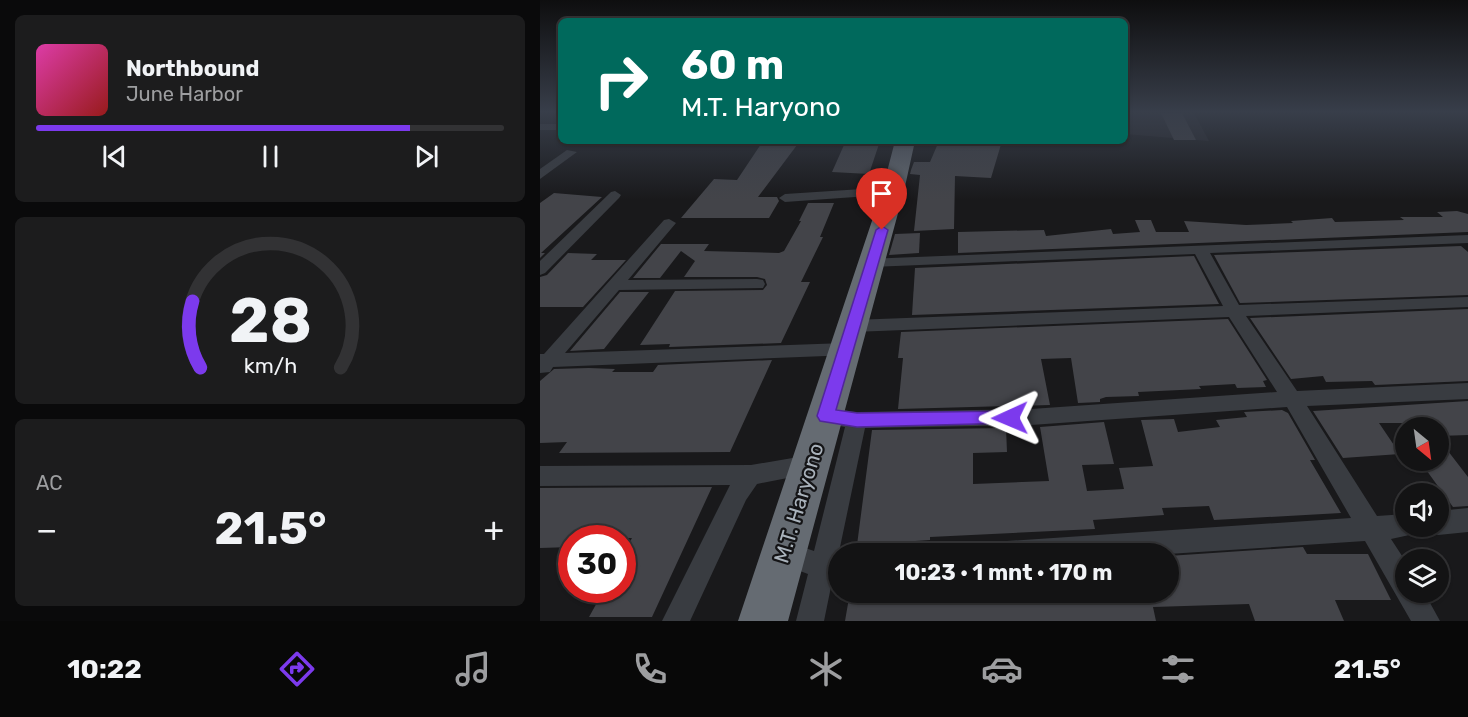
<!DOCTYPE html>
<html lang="id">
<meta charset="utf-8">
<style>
:root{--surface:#131314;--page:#1c1c1d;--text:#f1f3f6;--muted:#9d9ea0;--line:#323234;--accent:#7c3aed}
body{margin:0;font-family:Rubik,sans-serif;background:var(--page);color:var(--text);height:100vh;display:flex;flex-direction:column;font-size:22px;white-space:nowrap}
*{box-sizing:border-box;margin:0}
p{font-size:20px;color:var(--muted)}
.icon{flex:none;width:33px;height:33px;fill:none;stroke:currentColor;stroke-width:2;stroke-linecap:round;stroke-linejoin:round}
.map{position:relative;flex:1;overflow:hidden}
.drawer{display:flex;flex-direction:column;gap:15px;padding:15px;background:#0a0a0b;width:540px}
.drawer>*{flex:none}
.hud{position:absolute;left:18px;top:18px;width:570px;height:126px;border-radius:9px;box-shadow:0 2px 4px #0004,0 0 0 2px var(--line);background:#00695c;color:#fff;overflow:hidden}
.needle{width:39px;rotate:151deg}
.buttons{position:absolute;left:855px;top:417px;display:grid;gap:12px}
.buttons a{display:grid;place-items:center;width:54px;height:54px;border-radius:50%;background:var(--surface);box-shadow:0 2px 4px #0004,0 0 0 2px var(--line);font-size:30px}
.speed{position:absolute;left:18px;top:525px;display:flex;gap:12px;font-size:30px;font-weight:700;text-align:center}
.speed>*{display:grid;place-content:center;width:78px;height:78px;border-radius:50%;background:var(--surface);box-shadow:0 2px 4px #0004,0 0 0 2px var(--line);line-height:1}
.speed .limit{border:9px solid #d22;background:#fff;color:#111}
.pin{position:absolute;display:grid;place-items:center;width:51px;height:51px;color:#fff;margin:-62px -26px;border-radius:50% 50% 50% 0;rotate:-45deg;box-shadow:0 0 6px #0007}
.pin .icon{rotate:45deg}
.me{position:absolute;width:66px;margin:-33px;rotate:269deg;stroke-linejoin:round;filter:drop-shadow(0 0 4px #0008)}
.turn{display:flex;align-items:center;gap:21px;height:126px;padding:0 24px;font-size:27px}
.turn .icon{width:78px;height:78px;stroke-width:2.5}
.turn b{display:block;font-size:42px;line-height:51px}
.big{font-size:45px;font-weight:700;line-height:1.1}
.drawer .tile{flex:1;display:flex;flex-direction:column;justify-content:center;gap:9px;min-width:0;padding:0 21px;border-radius:9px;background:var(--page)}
.drawer .dial{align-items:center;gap:0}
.dial svg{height:156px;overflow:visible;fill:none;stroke:var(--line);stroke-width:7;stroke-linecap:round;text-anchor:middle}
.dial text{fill:var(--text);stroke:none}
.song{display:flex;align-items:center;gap:18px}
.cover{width:72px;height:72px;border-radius:9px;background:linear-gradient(135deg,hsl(320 70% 55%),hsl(0 70% 35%))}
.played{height:6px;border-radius:3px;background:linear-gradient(90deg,var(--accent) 80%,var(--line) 80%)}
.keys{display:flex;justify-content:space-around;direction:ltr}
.heat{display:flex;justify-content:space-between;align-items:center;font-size:33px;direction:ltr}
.trip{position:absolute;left:288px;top:543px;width:351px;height:60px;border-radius:30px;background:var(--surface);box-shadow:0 2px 4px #0004,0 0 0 2px var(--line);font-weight:700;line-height:60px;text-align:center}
.tab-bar{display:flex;height:96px;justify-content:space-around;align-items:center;background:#080808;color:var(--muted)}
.tab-bar .icon{width:42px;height:42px}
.tab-bar .on{color:var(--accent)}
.tab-bar b{font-size:27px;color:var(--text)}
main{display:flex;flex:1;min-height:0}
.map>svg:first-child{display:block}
</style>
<main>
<section class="drawer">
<div class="tile">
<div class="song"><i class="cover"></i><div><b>Northbound</b><p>June Harbor</p></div></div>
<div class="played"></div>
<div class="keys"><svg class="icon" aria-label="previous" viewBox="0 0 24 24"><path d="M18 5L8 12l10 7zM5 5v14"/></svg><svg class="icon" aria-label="pause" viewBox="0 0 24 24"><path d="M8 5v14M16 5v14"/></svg><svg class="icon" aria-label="next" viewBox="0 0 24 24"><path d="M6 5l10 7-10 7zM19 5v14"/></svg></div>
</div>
<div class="tile dial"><svg viewBox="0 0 100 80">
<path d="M14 69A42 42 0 1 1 86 69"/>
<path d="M14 69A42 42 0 0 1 10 35" stroke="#7c3aed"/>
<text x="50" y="56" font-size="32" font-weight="700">28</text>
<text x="50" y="72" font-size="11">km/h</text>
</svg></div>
<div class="tile"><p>AC</p>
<div class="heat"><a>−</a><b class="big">21.5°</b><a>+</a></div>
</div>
</section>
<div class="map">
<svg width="928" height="621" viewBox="0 0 928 621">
<rect width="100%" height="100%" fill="#19191b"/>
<polygon fill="#252529" points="585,113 654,113 669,141 585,134"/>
<g fill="#434449">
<polygon points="621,113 642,113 656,140 634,140"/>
<polygon points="223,141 260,141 218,197 237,197 239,201 229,218 141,218 174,179 197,180"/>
<polygon points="325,141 340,141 329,174 292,172 304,145 323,145"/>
<polygon points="399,141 462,141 451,178 415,176 414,229 374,231 380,175 370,174 371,170 374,162 390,162"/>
<polygon points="14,193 62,197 1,253 5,253 0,258 0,203"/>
<polygon points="268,203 294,203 280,237 283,237 261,282 270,282 241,343 129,347 130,344 100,345 135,291 223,290 227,285 225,279 217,277 144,277 155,261 141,251 120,278 93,278 121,244 169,244 164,251 239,253 244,251 261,221 259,221"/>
<polygon points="917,211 928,214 928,232 418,253 418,232 504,230 506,236 571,229 573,234 600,232 595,220 611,220 616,232 649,232 644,221 706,225 753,223 751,221 792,218 795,222 864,220 860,217 903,217 897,212"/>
<polygon points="380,233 379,253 349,255 355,234"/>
<polygon points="921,246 928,252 928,295 700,303 674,255"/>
<polygon points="28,253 57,254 51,260 86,260 43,307 0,307 0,277 7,275"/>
<polygon points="654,256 679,304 372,315 375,268"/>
<polygon points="80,292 109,292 64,349 30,351"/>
<polygon points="928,309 928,381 835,385 832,381 786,382 783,376 751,379 710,318"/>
<polygon points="688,319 727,380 723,381 726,387 697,388 695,384 659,386 661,389 598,392 599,396 566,397 560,399 560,402 538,403 531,358 501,359 510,405 358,409 363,358 358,358 361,332"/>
<polygon points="232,360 190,452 19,453 27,442 0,443 0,381 14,369 49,368 75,369 72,372 113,372 118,365"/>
<polygon points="928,401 928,435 899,436 898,428 893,428 890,423 839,423 860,454 803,458 773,411"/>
<polygon points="742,410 748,413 775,460 770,460 801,513 674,520 669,506 622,508 624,515 553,520 555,529 390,537 390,540 317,545 332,430 466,428 467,452 433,453 433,484 482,482 509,481 500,427 564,422 574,464 542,465 547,491 584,489 579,468 613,466 601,420 634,419 638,432 680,427 676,420 707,417 704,412"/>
<polygon points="898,438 928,477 928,506 913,507 879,460 898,460"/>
<polygon points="172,487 112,617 49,617 64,590 82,590 82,556 92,538 32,538 32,547 0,548 0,488"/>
<polygon points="763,547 767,554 828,554 851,600 795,600 804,621 715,621 709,604 613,607 616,621 305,621 310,592 628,592 628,556"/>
</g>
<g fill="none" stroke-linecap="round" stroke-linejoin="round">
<g fill="#393c41" fill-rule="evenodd">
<rect x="0" y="124" width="21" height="6"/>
<polygon points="27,150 37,152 0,179 0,169"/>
<polygon points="353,187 359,191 357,194 245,202 239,198 245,194"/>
<polygon points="75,191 81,195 79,198 5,273 0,275 0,261 71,192"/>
<polygon points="129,219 136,223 88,280 217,279 223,280 225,284 223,288 79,290 25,353 305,343 311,345 314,350 311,355 13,367 10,372 0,373 0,354 4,354 124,220"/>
<polygon points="928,235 928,243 670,253 699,305 928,297 928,307 706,316 757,391 928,383 928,399 767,406 837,516 866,514 866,526 878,526 874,534 851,539 866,562 866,592 884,592 900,621 871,621 825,541 628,554 440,554 443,545 452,542 811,518 747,407 491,425 325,428 299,552 303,554 298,554 298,576 293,577 284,621 256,621 268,574 236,562 233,553 236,544 245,541 274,551 305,427 279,422 276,416 279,410 286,408 317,412 491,409 737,392 689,317 313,332 304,326 313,320 683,306 655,254 331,267 324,262 326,259"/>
<polygon points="270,455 278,458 281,465 278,472 217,484 206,500 150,621 122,621 190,485 0,486 0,466 211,465"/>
<polygon points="928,508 928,532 898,535 890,531 888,526 898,526 898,511"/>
</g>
<polygon fill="#656b72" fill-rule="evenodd" points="355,141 375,141 364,191 248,621 198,621 342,191"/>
</g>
<linearGradient id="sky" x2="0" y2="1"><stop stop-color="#0e0e0f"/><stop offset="0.56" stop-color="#383e4a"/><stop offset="1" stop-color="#383e4a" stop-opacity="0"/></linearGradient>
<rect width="928" height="200" fill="url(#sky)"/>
<polygon fill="#7c3aed" stroke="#51269a" stroke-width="1.5" points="342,226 348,230 296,410 317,413 470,411 476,413 478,418 476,423 317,427 280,421 277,416 336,230"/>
<g text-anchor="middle" stroke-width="4.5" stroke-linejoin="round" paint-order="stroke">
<g font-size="21" fill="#aab3bc" stroke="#141416">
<text transform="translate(259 503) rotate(-73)" y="7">M.T. Haryono</text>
</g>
</g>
</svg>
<div class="buttons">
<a><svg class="needle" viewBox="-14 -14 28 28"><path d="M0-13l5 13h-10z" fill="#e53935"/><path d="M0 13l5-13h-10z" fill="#9d9ea0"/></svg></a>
<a><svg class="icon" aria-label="sound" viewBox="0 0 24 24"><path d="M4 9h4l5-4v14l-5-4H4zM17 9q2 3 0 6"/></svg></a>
<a><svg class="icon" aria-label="layers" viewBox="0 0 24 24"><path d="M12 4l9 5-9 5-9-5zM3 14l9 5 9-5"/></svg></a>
</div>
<div class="speed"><div class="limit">30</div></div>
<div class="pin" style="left:342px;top:230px;background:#d93025"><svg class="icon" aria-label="arrive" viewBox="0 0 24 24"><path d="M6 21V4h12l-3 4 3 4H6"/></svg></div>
<svg class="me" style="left:470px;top:418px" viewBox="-20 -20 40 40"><path d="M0-17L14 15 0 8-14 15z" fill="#7c3aed" stroke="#fff" stroke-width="4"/></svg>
<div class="trip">10:23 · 1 mnt · 170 m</div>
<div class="hud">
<div class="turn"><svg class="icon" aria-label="right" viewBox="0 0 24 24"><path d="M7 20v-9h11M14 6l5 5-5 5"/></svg><div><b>60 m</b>M.T. Haryono</div></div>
</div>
</div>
</main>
<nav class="tab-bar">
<b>10:22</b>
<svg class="icon on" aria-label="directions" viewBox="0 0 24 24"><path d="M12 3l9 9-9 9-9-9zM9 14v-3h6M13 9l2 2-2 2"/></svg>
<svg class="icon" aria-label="music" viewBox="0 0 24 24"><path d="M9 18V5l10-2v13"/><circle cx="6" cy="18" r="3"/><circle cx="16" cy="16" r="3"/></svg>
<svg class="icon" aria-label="phone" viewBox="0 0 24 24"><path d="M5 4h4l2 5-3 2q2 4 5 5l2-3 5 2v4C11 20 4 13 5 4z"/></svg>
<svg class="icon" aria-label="climate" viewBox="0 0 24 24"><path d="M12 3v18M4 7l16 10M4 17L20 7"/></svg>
<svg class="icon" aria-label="car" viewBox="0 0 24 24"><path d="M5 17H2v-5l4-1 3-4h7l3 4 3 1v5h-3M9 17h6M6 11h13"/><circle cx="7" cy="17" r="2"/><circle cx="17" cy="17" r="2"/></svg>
<svg class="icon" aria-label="filters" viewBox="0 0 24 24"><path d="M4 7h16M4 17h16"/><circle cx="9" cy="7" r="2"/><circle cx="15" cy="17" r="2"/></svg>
<b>21.5°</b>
</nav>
